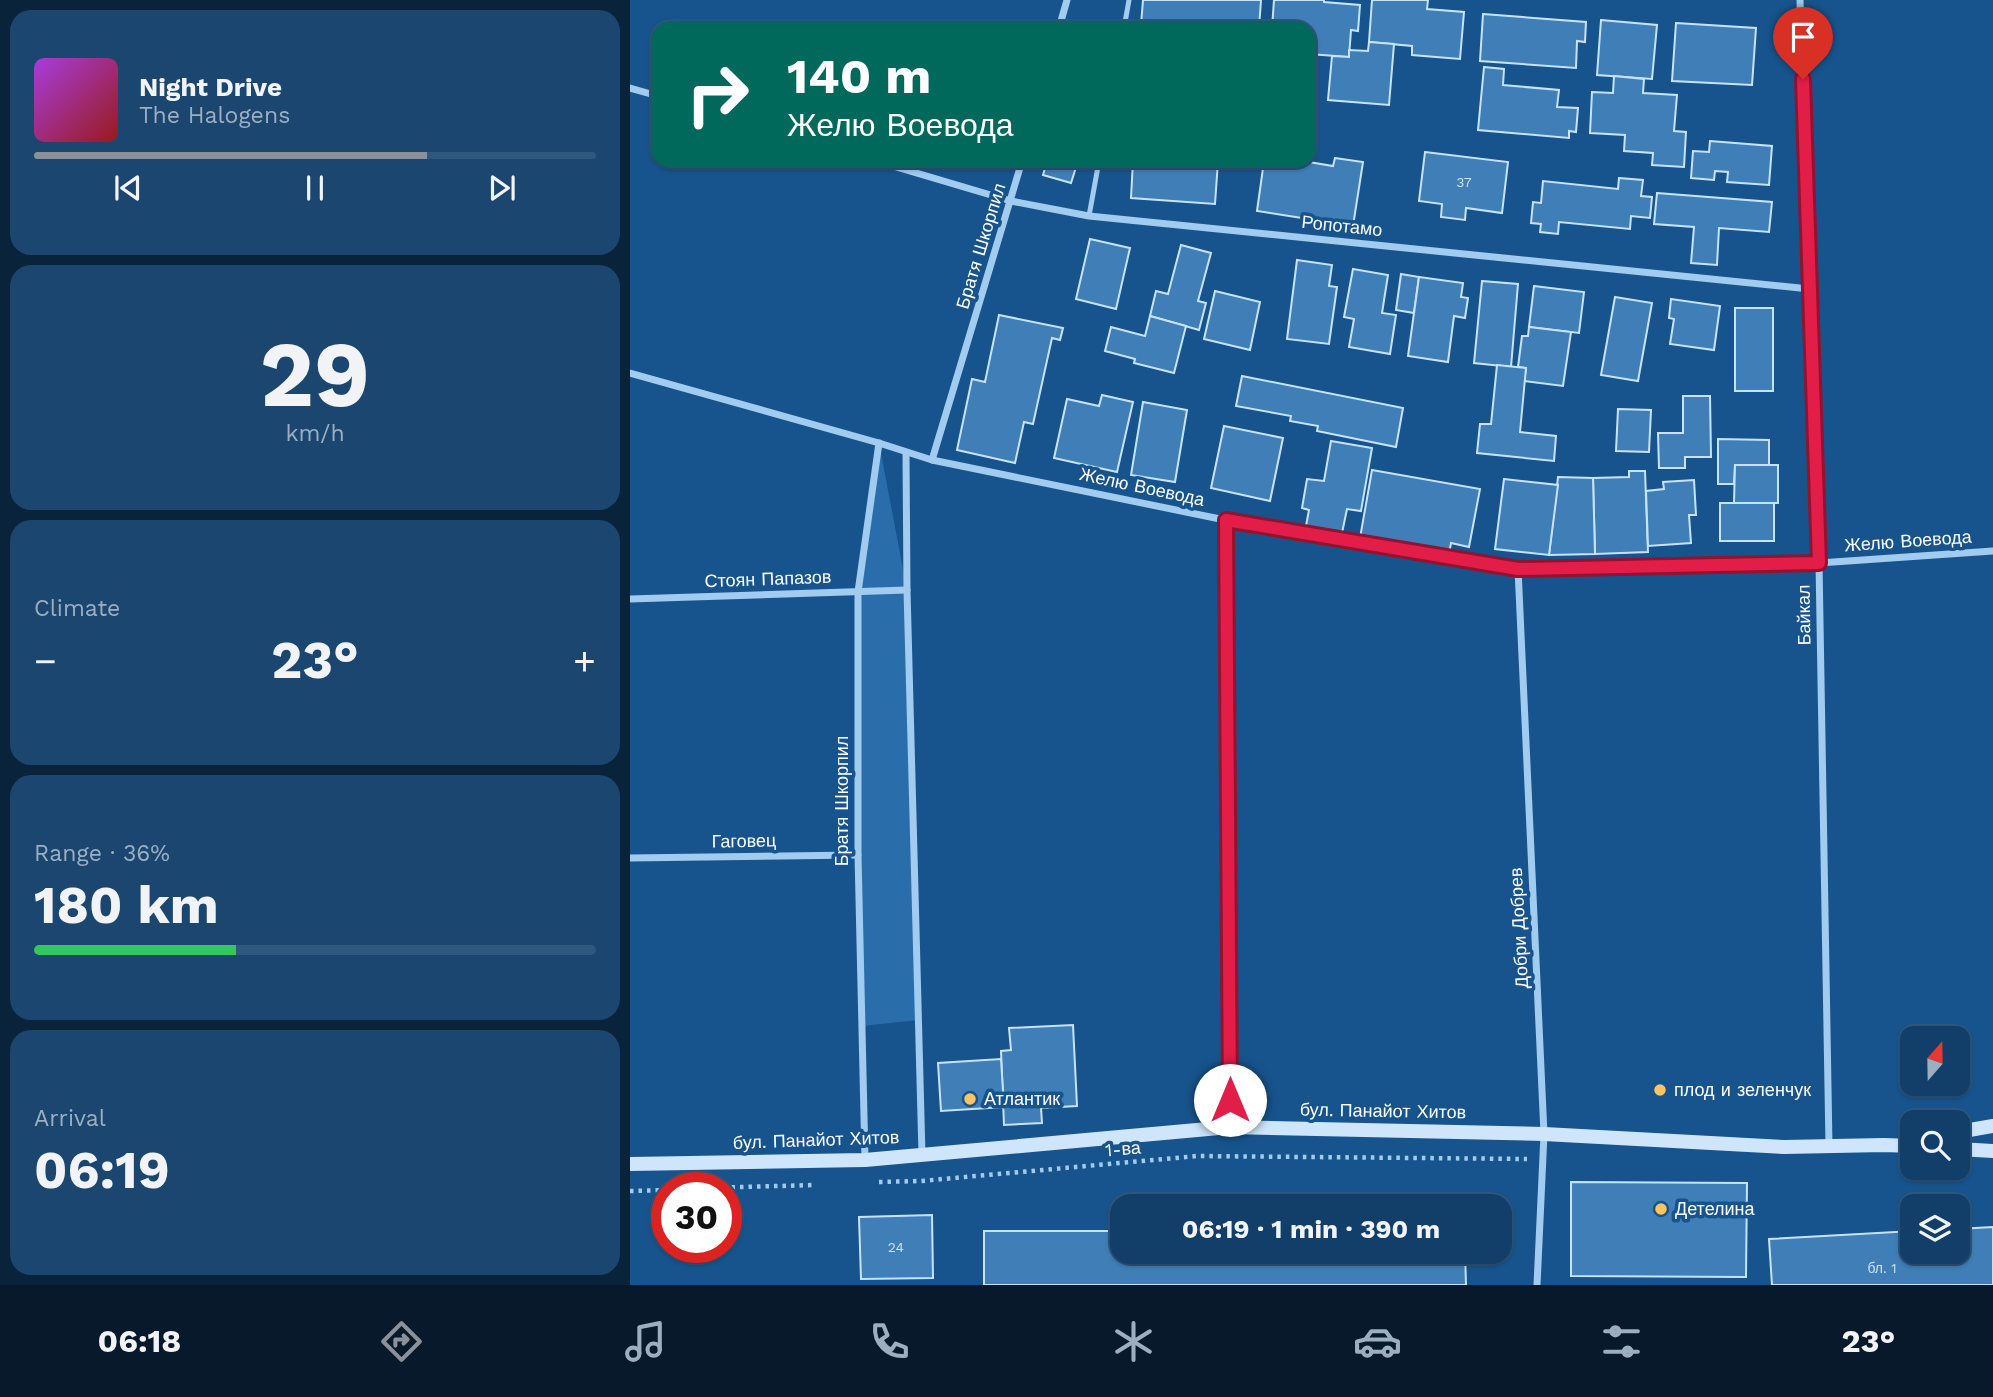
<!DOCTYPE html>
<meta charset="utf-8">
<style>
:root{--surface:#113f6a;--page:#1a4670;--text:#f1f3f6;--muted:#9cafc1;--line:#30587e;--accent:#8c9099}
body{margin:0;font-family:"Work Sans",sans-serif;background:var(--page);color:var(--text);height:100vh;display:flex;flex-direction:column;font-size:26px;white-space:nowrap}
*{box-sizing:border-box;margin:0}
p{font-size:23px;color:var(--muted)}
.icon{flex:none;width:38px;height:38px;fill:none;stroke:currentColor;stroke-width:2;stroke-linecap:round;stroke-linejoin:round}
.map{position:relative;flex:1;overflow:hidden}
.side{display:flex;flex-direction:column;gap:10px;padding:10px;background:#09233a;width:630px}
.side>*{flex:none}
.banner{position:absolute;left:21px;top:21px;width:665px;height:147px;border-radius:21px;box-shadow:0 2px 5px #0004,0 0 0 2px var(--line);background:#00695c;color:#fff;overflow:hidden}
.needle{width:46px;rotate:20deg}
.fabs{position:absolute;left:1270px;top:1026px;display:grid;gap:14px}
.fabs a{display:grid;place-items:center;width:70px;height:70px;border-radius:14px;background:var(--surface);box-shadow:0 2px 5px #0004,0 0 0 2px var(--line);font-size:35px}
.speed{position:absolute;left:21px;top:1172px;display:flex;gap:14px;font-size:35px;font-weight:700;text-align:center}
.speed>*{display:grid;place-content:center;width:91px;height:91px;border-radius:50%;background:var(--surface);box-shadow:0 2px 5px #0004,0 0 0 2px var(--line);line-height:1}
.speed .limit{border:10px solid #d22;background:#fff;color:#111}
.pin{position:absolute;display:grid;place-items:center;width:60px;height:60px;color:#fff;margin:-72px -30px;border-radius:50% 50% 50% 0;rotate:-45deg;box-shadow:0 0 7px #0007}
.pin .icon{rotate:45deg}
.me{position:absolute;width:77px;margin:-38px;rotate:0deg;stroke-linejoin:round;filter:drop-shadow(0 0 5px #0008)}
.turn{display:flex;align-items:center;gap:24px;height:147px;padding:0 21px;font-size:32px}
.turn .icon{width:91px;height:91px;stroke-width:2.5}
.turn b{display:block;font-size:49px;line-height:60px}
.big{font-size:52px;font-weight:700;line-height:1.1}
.side .widget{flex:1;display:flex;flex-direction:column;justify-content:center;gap:10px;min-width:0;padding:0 24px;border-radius:21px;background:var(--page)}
.side .dial{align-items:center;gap:0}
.dial b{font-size:91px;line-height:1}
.song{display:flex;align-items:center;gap:21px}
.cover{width:84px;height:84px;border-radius:10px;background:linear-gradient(135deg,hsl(280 70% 55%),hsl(0 70% 35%))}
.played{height:7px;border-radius:4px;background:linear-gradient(90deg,var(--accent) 70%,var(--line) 70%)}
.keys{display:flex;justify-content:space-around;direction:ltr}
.heat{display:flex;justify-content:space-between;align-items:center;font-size:38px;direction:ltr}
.charge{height:10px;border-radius:5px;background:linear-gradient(90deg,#34c759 36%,var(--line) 0)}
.trip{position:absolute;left:480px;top:1194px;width:402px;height:70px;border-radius:21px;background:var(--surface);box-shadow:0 2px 5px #0004,0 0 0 2px var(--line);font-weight:700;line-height:70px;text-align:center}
.dock{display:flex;height:112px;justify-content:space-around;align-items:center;background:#07192a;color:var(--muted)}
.dock .icon{width:49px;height:49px}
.dock .active{color:var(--accent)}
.dock b{font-size:32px;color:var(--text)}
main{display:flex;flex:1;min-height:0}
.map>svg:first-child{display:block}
</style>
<main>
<section class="side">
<div class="widget">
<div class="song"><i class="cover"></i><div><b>Night Drive</b><p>The Halogens</p></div></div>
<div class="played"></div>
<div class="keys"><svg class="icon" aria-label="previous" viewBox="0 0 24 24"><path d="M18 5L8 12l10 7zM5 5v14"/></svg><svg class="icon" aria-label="pause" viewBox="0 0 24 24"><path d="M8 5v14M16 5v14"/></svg><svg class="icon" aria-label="next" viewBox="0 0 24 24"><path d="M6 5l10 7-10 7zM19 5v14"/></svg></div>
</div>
<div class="widget dial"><b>29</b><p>km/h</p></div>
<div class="widget"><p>Climate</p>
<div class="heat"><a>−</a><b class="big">23°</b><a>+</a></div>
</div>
<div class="widget"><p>Range · 36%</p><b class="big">180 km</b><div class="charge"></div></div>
<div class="widget"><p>Arrival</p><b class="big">06:19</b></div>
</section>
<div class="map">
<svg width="1363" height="1285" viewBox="0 0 1363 1285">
<rect width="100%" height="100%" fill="#17548d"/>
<polygon fill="#296eab" points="249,443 277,590 288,1020 232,1026 228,592"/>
<g fill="#3f7eb6" stroke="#c7e3fb" stroke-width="2">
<polygon points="513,0 631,0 629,28 549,28 511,25"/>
<polygon points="644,0 694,0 694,2 730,5 728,31 721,30 719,57 679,54 679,28 642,28"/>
<polygon points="742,0 798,0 797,9 834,12 830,59 782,55 782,46 739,42"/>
<polygon points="853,14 956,22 955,42 947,41 946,68 850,61"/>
<polygon points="971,20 1027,25 1022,79 967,75"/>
<polygon points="1046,23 1126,28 1122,85 1042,81"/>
<polygon points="739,42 764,44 759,105 698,100 702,56 719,57 719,50 738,51"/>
<polygon points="854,67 874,69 873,85 929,90 927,107 948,108 946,132 939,131 939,138 848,130"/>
<polygon points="984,76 1014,79 1013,93 1047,95 1044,131 1056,132 1054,167 1022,165 1023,153 994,151 995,135 960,133 962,92 983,93"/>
<polygon points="1080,141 1142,146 1139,185 1097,182 1098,172 1085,171 1084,180 1061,178 1063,151 1079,152"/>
<polygon points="795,152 878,162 872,213 836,208 835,220 811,217 812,204 789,201"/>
<polygon points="705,158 733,162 723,226 627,211 634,161 673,161 703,166"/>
<polygon points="417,161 448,161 441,183 413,175"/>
<polygon points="503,161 588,161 585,204 501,198"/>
<polygon points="989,178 1013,180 1011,196 1022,197 1020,218 1001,216 1000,229 929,222 928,234 910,232 911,224 901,223 903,202 911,203 913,181 988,189"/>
<polygon points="1027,193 1142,202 1139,232 1089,228 1087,265 1061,263 1064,227 1024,224"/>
<polygon points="460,239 500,248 486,309 446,299"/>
<polygon points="551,245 581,253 568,301 576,303 569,330 520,316 526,291 538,294"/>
<polygon points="667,260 702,265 699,286 707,287 699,344 657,339"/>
<polygon points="723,269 758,275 752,313 766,315 760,354 719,347 724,319 714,317"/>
<polygon points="771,274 789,277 784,313 766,310"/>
<polygon points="789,277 833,283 831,297 838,298 835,318 824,316 818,362 778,356"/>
<polygon points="852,281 888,284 881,367 844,363"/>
<polygon points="904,286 954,292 949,333 899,327"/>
<polygon points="585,291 630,302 620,350 574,339"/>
<polygon points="985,297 1022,303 1008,381 971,375"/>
<polygon points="1041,299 1090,306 1084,350 1040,344 1044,319 1039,318"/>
<rect x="1105" y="308" width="38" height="83"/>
<polygon points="369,315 433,328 430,340 422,338 403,424 394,422 385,463 327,450 342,379 355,382"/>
<polygon points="520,316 556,326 544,373 504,363 505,359 475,351 481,327 515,336"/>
<polygon points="899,327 941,332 933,386 894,381 896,368 888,367 892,336 898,336"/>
<polygon points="867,365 896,368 890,432 926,436 924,461 847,453 850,424 861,424"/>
<polygon points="612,376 773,408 766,447 687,431 688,426 660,421 661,416 606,406"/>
<polygon points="472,395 503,402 487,472 424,458 437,399 469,406"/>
<polygon points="1053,396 1080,396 1081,457 1055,457 1055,468 1029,468 1028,433 1053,433"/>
<polygon points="513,402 557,410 545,482 501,475"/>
<polygon points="988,409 1021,410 1019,452 986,451"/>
<polygon points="594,426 653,438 640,501 581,488"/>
<polygon points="1088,439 1139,440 1139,465 1105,465 1104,484 1088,484"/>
<polygon points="701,441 742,448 731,511 717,509 712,533 676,526 679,510 672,508 677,479 694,481"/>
<polygon points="1105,465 1148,465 1148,503 1104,503"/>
<polygon points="742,470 850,489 839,547 821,543 819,554 730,538"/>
<polygon points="999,471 1015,471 1018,552 965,554 963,478 999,477"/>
<polygon points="928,477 963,478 965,554 919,555"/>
<polygon points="874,479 928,485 919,555 865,549"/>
<polygon points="1064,480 1066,515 1059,515 1061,543 1018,546 1016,491 1034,489 1033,482"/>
<rect x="1090" y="503" width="54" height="38"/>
<polygon points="443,1025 447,1106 411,1108 412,1123 374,1125 371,1051 381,1050 379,1028"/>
<polygon points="371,1059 374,1107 311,1111 308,1063"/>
<polygon points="941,1182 1117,1183 1116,1277 941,1276"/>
<polygon points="302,1215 303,1278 231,1279 229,1217"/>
<polygon points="1363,1227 1363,1285 1142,1285 1139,1239 1283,1231 1283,1251 1328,1251 1328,1229"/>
<polygon points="354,1231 492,1231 492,1251 835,1251 836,1285 354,1285"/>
</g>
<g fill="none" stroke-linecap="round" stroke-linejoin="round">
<g stroke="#a1cbef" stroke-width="4.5" stroke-dasharray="3.5 5" stroke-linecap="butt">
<polyline points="249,1182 291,1181 567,1156 897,1159"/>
<polyline points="76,1188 184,1185"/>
<polyline points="0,1191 37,1190"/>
</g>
<g stroke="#a1cbef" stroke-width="5">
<polyline points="494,28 499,0"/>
<polyline points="459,216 469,161"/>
</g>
<g stroke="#a1cbef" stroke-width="7">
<polyline points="1170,0 1189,563 1199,1146"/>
<polyline points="429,28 437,0"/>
<polyline points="0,88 28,96"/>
<polyline points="246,161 381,201 459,216 1180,289"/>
<polyline points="0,373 249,443 302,460 595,520 888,569 1189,563 1363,551"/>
<polyline points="276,453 277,590 292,1155"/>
<polyline points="302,460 392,161"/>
<polyline points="595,520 600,1127"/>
<polyline points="888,569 914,1134 907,1285"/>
<polyline points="0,599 277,590"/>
<polyline points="0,858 228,855"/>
<polyline points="235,1160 228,855 228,592 249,443"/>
</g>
<g stroke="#cfe5fb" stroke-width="14">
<polyline points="1328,1132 1363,1126"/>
<polyline points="1328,1149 1363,1151"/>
<polyline points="0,1164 235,1160 600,1127 914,1134 1154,1147 1254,1145 1283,1146"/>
</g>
</g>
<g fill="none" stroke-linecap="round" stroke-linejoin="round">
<g stroke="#92132f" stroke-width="18">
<polyline id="route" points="600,1100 596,520 888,569 1189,563 1173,79"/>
</g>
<use href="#route" stroke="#e11d48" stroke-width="12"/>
</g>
<g fill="#ffc45f" stroke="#17548d" stroke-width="2.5">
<circle cx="1030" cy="1090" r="7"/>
<circle cx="340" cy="1099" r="7"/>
<circle cx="1031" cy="1209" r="7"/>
</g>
<g text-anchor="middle" stroke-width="7" stroke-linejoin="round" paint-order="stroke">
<g font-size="14" fill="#cfdfed">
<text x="834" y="187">37</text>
<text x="266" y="1252">24</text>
<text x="1252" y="1273">бл. 1</text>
</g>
<g font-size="18" fill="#fff" stroke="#17548d">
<text transform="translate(712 226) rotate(6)" y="6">Ропотамо</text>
<text transform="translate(351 246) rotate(-73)" y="6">Братя Шкорпил</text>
<text transform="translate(512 487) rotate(12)" y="6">Желю Воевода</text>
<text transform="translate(1278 541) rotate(-4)" y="6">Желю Воевода</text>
<text transform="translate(138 579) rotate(-2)" y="6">Стоян Папазов</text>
<text transform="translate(1174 615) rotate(-91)" y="6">Байкал</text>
<text transform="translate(212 801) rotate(-90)" y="6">Братя Шкорпил</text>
<text transform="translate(114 841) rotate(-1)" y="6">Гаговец</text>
<text transform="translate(889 928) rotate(-93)" y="6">Добри Добрев</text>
<text transform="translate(753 1111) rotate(1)" y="6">бул. Панайот Хитов</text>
<text transform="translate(186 1140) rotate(-2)" y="6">бул. Панайот Хитов</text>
<text transform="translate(493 1149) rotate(-5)" y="6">1-ва</text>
</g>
<g font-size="18" fill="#fff" stroke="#17548d" text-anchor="start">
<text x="1044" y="1096">плод и зеленчук</text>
<text x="354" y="1105">Атлантик</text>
<text x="1045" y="1215">Детелина</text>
</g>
</g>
</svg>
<div class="fabs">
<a><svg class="needle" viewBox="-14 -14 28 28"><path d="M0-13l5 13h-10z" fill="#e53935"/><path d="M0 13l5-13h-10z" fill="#9cafc1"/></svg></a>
<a><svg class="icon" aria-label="search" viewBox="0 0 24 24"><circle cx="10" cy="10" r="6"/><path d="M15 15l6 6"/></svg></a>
<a><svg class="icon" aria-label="layers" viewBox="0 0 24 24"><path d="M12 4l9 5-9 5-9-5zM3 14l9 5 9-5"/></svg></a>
</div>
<div class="speed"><div class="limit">30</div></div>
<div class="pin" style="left:1173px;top:79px;background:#d93025"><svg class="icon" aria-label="arrive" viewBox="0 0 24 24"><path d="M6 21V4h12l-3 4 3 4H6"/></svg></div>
<svg class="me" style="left:600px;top:1100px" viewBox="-20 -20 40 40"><circle r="19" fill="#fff"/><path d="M0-13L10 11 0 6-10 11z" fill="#e11d48"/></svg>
<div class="trip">06:19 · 1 min · 390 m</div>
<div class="banner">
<div class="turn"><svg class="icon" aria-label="right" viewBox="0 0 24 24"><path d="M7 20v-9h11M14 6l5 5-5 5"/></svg><div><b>140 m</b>Желю Воевода</div></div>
</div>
</div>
</main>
<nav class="dock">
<b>06:18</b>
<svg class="icon active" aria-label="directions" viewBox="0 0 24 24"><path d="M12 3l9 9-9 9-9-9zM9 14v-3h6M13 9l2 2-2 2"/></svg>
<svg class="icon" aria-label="music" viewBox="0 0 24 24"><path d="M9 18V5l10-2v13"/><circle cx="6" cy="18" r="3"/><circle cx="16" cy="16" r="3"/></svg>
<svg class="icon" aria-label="phone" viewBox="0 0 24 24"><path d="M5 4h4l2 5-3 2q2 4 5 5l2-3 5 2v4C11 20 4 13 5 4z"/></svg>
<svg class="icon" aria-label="climate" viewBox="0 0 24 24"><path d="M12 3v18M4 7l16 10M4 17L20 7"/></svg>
<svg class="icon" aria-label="car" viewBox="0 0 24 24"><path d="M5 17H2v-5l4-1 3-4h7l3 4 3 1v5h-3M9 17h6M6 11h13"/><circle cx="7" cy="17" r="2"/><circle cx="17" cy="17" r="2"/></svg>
<svg class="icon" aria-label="filters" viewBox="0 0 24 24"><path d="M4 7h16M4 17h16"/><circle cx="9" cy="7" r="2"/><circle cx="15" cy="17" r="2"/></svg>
<b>23°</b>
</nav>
